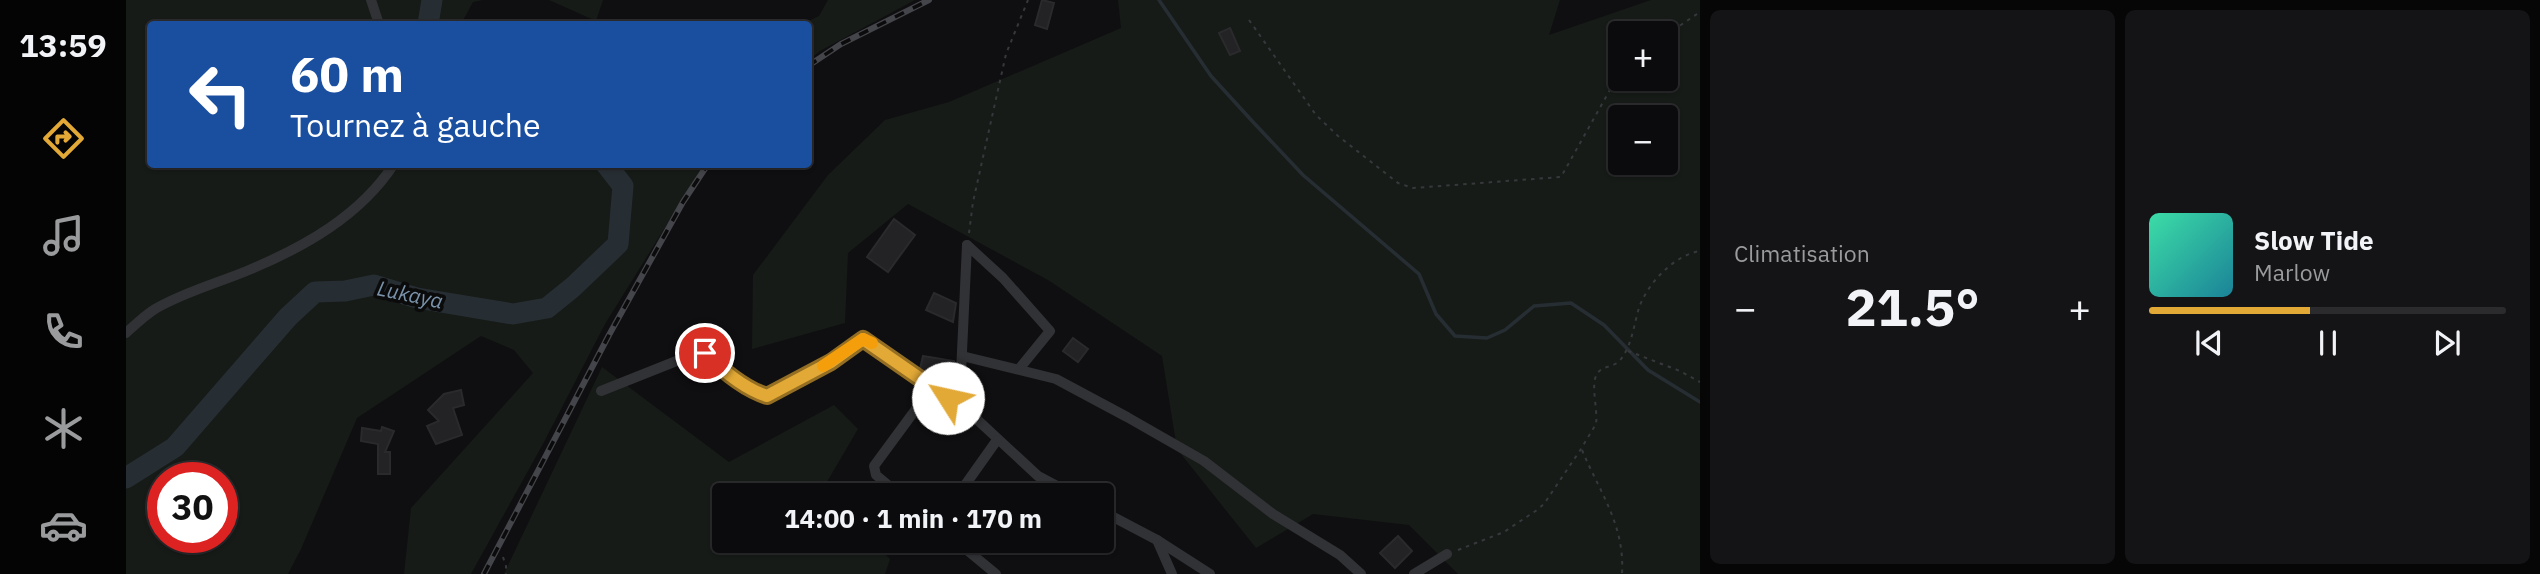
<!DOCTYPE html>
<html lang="fr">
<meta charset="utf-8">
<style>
:root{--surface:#0b0b0d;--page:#141416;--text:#f1f3f6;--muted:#9a9b9d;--line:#2b2b2e;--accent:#e2a936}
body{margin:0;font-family:"IBM Plex Sans",sans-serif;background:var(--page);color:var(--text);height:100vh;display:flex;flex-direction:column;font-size:26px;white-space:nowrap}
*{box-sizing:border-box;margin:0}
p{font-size:23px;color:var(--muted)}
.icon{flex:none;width:38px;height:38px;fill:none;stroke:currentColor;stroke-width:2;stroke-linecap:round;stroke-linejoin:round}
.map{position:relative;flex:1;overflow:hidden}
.drawer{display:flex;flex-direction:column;gap:10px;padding:10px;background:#060607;width:840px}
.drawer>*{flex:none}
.top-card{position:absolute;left:21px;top:21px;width:665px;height:147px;border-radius:7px;box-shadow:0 2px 5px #0004,0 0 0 2px var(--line);background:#1a4fa0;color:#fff;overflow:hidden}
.buttons{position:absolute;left:1482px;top:21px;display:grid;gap:14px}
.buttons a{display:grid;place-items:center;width:70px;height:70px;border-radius:7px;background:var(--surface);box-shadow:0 2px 5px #0004,0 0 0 2px var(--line);font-size:35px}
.speed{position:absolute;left:21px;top:462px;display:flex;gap:14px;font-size:35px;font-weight:700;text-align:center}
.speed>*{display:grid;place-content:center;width:91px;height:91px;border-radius:50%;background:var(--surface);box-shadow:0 2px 5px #0004,0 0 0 2px var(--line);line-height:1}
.speed .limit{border:10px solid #d22;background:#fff;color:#111}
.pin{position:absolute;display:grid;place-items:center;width:60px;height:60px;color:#fff;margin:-30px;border:4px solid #fff;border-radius:50%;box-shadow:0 2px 7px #0007}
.me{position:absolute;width:77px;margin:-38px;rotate:305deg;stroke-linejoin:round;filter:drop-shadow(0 0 5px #0008)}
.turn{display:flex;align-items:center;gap:24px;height:147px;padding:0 28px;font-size:32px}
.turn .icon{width:91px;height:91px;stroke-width:2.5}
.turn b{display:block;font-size:49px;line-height:60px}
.big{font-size:52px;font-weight:800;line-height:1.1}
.drawer .tile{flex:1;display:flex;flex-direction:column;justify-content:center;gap:10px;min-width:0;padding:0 24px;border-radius:10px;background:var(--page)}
.song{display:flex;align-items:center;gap:21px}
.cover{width:84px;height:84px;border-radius:10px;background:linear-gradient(135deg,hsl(160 70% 55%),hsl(190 70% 35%))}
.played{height:7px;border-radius:4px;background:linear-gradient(90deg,var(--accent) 45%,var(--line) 45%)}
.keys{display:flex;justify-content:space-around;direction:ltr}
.heat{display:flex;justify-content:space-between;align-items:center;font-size:38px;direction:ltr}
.drawer .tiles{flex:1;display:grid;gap:10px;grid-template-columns:repeat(2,1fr)}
.trip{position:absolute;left:586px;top:483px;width:402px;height:70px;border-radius:7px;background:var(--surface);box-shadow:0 2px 5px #0004,0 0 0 2px var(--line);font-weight:800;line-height:70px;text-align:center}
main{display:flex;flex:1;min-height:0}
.dock{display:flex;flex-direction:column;width:126px;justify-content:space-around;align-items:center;background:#040405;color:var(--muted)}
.dock .icon{width:49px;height:49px}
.dock .on{color:var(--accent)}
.dock b{font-size:32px;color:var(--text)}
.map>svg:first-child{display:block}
</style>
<main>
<nav class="dock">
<b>13:59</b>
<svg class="icon on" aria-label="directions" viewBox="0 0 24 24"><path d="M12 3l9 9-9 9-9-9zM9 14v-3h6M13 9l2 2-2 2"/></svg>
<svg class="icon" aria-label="music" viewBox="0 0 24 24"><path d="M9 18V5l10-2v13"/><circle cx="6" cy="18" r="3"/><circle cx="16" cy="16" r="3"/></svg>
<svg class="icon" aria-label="phone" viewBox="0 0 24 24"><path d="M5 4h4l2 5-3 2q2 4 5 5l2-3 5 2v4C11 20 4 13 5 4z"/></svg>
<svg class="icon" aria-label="climate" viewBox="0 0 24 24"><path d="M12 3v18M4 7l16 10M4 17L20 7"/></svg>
<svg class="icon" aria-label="car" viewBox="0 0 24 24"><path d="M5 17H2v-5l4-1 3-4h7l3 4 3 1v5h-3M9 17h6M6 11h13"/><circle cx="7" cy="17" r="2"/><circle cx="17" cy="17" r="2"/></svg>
</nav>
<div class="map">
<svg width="1574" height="574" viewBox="0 0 1574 574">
<rect width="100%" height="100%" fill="#0f0f11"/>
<g fill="#161b17" fill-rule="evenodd">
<path d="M0,0h357l-10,2 -12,22h-311v140l554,1 -99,159 -61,118 -73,132h-67l7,-66 122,-135 -19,-23 -33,-14 -124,82 -56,131 -13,25h-162zM37,478h59v59h-59z"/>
<polygon points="423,0 477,0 470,21"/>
<polygon points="702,0 789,0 694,51 683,60 682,24 676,24 693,16"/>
<path d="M992,0h442l-11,35 102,-35h49v574h-242l-49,-49 -96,-11 -57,34 -79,-99 -15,-93 -114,-76 -140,-76 -60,49 -3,70 -93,26 1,-74 75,-100 57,-55 64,-18 172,-74zM1494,33h46v46h-46zM1494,117h46v46h-46z"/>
<polygon points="476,367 603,462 708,405 732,429 695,492 698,495 598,495 598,541 745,541 764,559 759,574 378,574"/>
</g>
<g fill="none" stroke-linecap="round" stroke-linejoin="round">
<polyline stroke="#272e33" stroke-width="3.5" points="1033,0 1085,76 1127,122 1177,175 1293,274 1310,314 1329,336 1361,338 1379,330 1408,306 1445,303 1478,325 1522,370 1574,402"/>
<g stroke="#272e33" stroke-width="21">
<polyline points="302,24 306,0"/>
<polyline points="0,478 49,447 162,317 189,292 219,291 248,285 291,298 387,314 421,308 447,287 492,244 497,186 480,164"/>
</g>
</g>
<g fill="#232225" stroke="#2a2a2d" stroke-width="2">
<polygon points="916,0 928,3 921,29 909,25"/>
<polygon points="1104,28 1114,51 1104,55 1093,33"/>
<polygon points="768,219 789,235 762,272 741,257"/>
<polygon points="808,293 830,303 827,322 800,310"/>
<polygon points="947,338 962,349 952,362 937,351"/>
<polygon points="797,356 828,361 828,378 802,374 794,369"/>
<polygon points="335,390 338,405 327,408 336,435 310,444 301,426 313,421 302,410 318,394"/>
<polygon points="256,427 268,431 259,452 264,452 264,474 252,474 252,444 235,441 236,428 255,431"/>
<polygon points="1272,536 1286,551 1269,568 1254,553"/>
</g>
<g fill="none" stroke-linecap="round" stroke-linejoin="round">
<g stroke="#37383c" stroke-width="2" stroke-dasharray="3.5 5" stroke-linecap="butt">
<polyline points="1123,20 1190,115 1212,136 1272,183 1287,188 1435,177 1494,72"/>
<polyline points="1540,35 1574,12"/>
<polyline points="843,233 847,202 880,54 902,0"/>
<polyline points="1502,351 1554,371 1574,382"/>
<path d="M1456,450c18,43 43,75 40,124"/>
<path d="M1332,550l46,-18 33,-22 7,-6 37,-55 15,-25c2,-14 -5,-37 0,-48 5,-12 18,-7 25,-17 11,-14 13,-35 18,-51 8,-24 35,-53 61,-57"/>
<polyline points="377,557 380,566 380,574"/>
</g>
<g stroke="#313235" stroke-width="10">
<polyline points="245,0 253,24"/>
<polyline points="841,245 835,373 844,413 912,476 948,495"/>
<polyline points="841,245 877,278 924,331 893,369"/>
<path d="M0,333c9,-8 18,-17 29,-24 29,-17 63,-26 94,-39 55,-23 111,-54 145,-106"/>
<polyline points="836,356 930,379 1001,417 1078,461 1147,514 1214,555 1235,574"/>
<path d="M475,391l83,-33 21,-5c17,17 40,36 62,43l64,-35 32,-22 107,74"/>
<polyline points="774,495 750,475 748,466 790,409 801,384"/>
<polyline points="832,495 871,440"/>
<polyline points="976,511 1031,540 1084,574"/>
<polyline points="1031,540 1046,574"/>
<polyline points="830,541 870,574"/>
<polyline points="1288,574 1321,554"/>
</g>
<g stroke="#44454a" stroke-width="6">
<g id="rail">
<polyline points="682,66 715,44 803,0"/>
<polyline points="358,574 483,335 557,202 582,164"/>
</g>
</g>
<use href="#rail" stroke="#0b0b0c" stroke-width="3.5" stroke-dasharray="10" stroke-linecap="butt"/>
</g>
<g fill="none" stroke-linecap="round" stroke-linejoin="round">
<g stroke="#936e23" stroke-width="18">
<path id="route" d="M579,353c17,17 40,36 62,43l64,-34 32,-23 85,59"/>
</g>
<use href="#route" stroke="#e2a936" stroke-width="12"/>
<polyline stroke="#f59e0b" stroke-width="12" points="697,366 737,339 746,343"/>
</g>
<g text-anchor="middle" stroke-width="7" stroke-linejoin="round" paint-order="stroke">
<g font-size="21" font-style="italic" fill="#7a93aa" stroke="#0b0b0c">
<text transform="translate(284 295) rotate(12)" y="7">Lukaya</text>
</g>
</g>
</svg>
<div class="buttons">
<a>+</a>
<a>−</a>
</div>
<div class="speed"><div class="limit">30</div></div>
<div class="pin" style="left:579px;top:353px;background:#d93025"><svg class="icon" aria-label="arrive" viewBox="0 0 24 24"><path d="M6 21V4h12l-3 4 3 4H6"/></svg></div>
<svg class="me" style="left:822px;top:398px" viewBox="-20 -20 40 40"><circle r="19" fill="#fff"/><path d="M0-13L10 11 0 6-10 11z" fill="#e2a936"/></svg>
<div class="trip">14:00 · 1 min · 170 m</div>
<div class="top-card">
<div class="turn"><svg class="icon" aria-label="left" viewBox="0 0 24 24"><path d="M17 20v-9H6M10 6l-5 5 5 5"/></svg><div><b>60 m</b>Tournez à gauche</div></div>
</div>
</div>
<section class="drawer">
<div class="tiles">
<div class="tile"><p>Climatisation</p>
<div class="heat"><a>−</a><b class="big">21.5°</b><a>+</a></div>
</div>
<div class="tile">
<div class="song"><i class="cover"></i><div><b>Slow Tide</b><p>Marlow</p></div></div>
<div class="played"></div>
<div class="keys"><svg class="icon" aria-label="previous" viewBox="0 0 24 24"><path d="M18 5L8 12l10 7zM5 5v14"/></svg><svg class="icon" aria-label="pause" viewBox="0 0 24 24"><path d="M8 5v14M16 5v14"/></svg><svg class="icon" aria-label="next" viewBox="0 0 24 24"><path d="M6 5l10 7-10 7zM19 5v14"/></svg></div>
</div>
</div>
</section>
</main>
